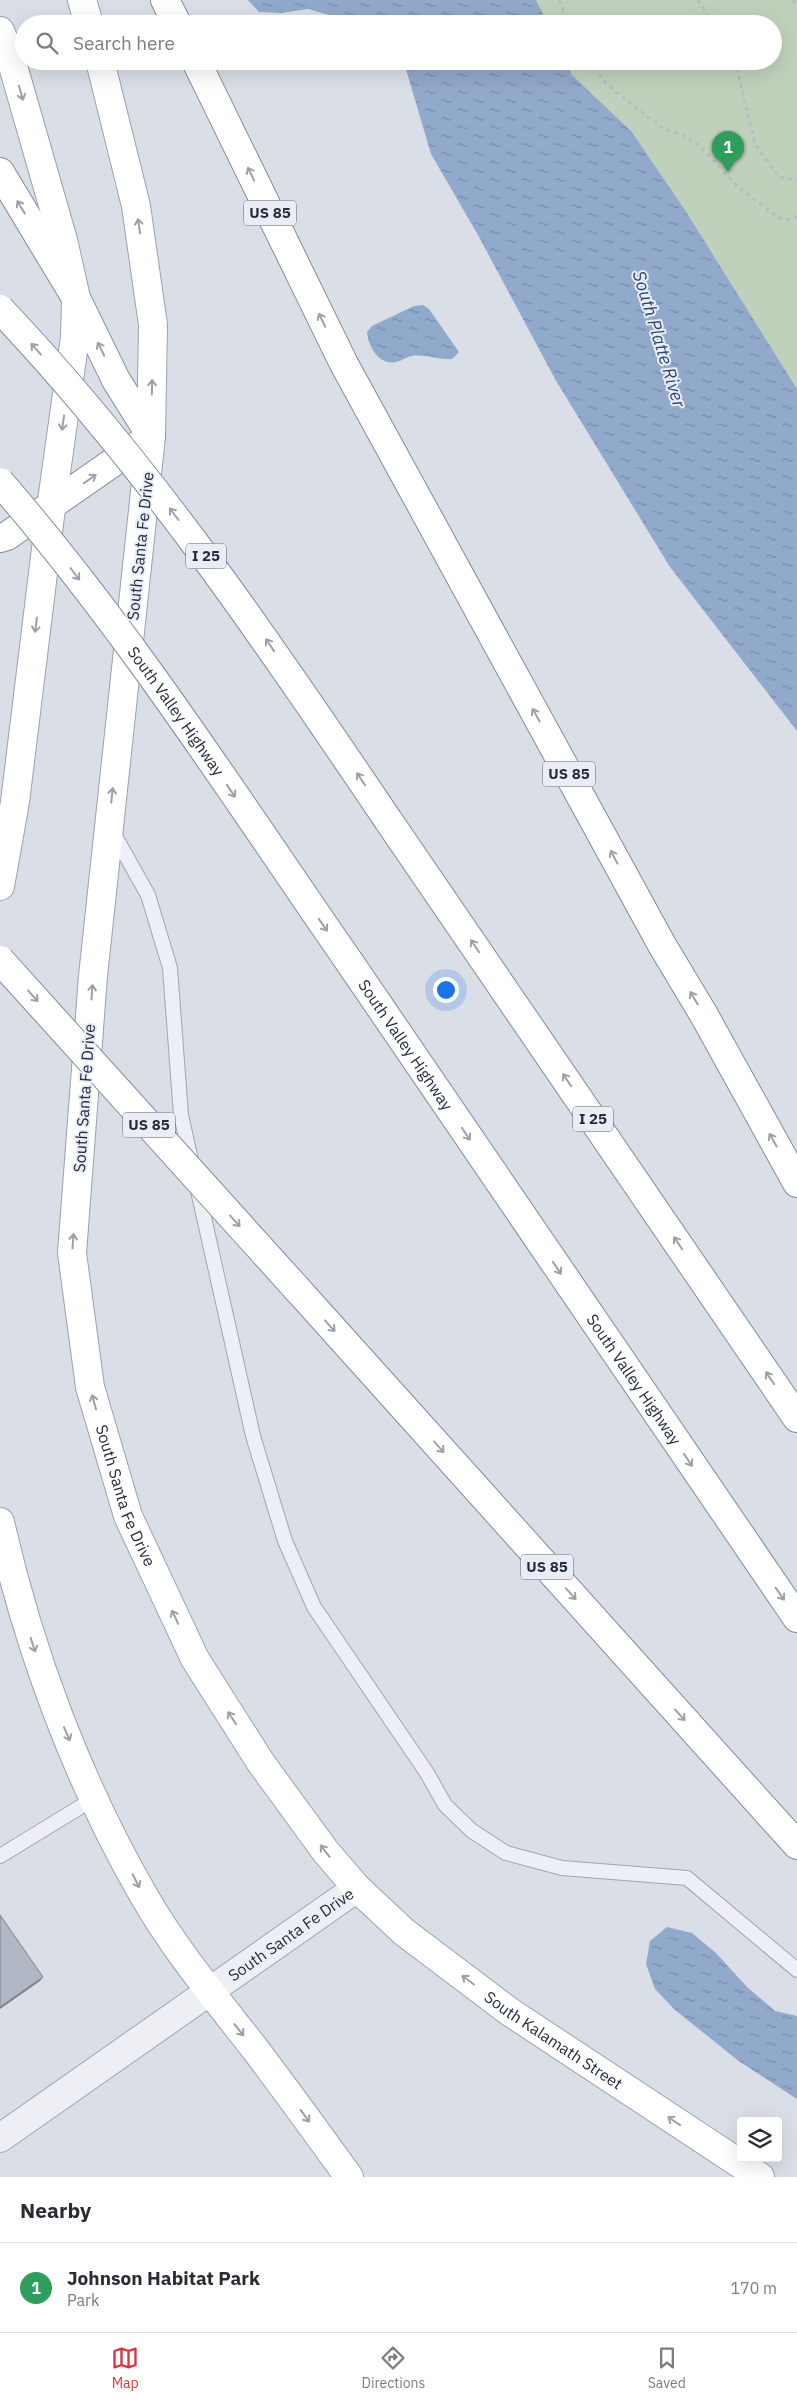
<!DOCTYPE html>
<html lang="en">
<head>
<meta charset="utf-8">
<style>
	:root { --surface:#fff; --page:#f7f7f7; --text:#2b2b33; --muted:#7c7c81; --line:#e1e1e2; --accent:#d9323d }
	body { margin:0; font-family:"IBM Plex Sans",sans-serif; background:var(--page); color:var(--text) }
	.controls { position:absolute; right:15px; bottom:15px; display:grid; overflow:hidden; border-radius:5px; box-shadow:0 5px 20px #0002 }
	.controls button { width:45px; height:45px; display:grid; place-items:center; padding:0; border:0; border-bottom:1px solid var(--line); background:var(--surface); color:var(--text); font:25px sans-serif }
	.you { position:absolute; left:445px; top:989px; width:18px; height:18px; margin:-12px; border:4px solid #fff; border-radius:50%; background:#1a73e8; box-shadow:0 0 0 8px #1a73e833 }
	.badge { display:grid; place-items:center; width:32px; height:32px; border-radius:50%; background:var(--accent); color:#fff; font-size:16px; font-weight:700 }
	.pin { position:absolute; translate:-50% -41px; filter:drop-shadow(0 1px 2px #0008) }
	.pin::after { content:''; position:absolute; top:26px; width:18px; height:15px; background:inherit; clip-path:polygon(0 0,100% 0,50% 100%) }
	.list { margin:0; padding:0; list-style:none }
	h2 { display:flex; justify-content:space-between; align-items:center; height:65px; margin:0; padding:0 20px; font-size:21px }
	h2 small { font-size:16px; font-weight:400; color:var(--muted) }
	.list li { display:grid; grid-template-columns:32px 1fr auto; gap:15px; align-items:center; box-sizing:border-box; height:90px; padding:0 20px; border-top:1px solid var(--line) }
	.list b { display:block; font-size:19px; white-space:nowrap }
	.list p { margin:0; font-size:16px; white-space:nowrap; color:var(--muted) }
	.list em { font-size:16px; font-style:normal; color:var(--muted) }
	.icon { flex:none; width:28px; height:28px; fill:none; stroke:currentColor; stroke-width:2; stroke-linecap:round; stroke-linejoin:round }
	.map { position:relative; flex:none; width:797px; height:2177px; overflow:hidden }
	.search { position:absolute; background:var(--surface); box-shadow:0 5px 20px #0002; left:15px; right:15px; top:15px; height:55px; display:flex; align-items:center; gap:12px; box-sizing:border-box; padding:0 18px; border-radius:28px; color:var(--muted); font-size:19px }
	.sheet { height:155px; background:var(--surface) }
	nav { display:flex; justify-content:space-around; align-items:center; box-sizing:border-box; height:70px; border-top:1px solid var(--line); background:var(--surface); font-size:14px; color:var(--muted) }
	nav a { display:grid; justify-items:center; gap:2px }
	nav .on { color:var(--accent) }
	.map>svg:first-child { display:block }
	.green { fill:#bfd1bb }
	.water { fill:url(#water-ripples) }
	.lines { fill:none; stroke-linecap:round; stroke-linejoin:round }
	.service-casing { stroke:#a0a5b1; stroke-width:16 }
	.tertiary-casing { stroke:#a0a5b1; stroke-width:30 }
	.primary-casing { stroke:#99a1b3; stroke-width:30 }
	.motorway-casing { stroke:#818a9e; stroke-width:30 }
	.path { stroke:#b9bcc5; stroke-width:3; stroke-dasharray:4 4; stroke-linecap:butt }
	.service { stroke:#edeff5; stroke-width:14 }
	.tertiary { stroke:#edeff5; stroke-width:28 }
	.primary { stroke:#fff; stroke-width:28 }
	.motorway { stroke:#fff; stroke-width:28 }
	.motorway-bridge-casing { stroke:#818a9e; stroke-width:30; stroke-linecap:butt }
	.motorway-bridge { stroke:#fff; stroke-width:28 }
	.shaded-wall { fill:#7c8089 }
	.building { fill:#b1b7c4; stroke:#7c8089 }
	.oneway { stroke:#9ca0a8 }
	.labels { text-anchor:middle; stroke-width:4; stroke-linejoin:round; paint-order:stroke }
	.shield { fill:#eaedf5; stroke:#5f6575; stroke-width:1 }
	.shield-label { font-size:15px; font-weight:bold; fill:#242b3e }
	.street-label { font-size:16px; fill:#242b3e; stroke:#eaedf5 }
	.water-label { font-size:18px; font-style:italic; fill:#2b4675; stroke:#eaedf5 }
</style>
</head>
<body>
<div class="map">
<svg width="797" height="2177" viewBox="0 0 797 2177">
	<defs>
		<pattern id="water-ripples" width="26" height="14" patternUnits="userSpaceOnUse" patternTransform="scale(1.25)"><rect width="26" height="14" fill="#91a9cb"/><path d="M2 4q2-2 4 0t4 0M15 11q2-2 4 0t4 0" fill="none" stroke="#768aa6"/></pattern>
	</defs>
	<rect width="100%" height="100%" fill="#dadee7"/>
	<path class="green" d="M536 0H797V389L687 213 632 132 572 75 566 61H773V24H548Z"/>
	<path class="water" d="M248 0H536L548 24H349L346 20 308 9 281 13 259 12Z
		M398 61H566L572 75 632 132 687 213 797 389V731L670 567 555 379 478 235 431 154 405 66Z
		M423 305 429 309 459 352 452 359C439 360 424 354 412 356 406 357 402 361 396 362 379 366 368 346 367 332L372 326 414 306Z
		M667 1927 692 1933 716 1953 747 1987 775 2011 797 2016V2099L740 2062 675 2010 655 1989 646 1964 650 1941Z"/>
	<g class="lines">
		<defs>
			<path id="service" d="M111 829 148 895 170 968 181 1115 253 1436 285 1541 314 1607 427 1773 445 1805 472 1831 506 1853 562 1868 687 1878 797 1970
				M0 1856 95 1798"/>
			<g id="tertiary">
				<path id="s1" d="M0 2138 357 1888"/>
			</g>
			<g id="primary">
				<path d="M82 0 89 24"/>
				<path d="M0 31 9 52 63 240 76 298 75 337 51 508 15 802 0 886"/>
				<path id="s2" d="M100 61 136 206 153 325 151 436 93 976 72 1253 90 1387 128 1516 195 1659 261 1763 326 1852 357 1888 404 1932 510 2012 760 2177"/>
				<path d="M0 1522C29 1651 78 1782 144 1896 175 1950 216 1999 255 2049 287 2091 318 2134 349 2177"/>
			</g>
			<g id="motorway">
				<path d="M165 0 177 24"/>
				<path d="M196 61 344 364 662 945 704 1015 797 1183"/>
				<path d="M0 172 76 298 116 380 151 436 7 536 0 538"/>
				<path d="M388 820 797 1418"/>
				<path id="s3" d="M350 963 797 1618"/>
				<path d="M298 1290 797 1845"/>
			</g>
		</defs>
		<use href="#service" class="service-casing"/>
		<use href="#tertiary" class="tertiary-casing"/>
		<use href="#primary" class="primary-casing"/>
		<use href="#motorway" class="motorway-casing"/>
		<path class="path" d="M559 0 569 24
			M698 0 714 24
			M793 0 797 6
			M590 61 603 80 618 94 664 129 683 135 700 146 736 185 776 216 786 220 797 217
			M733 61 738 73 755 144 779 177 797 180"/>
		<use href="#service" class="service"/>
		<use href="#tertiary" class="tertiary"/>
		<use href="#primary" class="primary"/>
		<use href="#motorway" class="motorway"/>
		<defs>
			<g id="motorway-bridge">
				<path d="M0 309C148 465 268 642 388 820"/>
				<path id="s4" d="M0 482C130 632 237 800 350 963"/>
				<path d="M0 960 298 1290"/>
			</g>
		</defs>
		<use href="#motorway-bridge" class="motorway-bridge-casing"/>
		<use href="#motorway-bridge" class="motorway-bridge"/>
	</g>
	<path class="shaded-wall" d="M43 1977 40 1981 0 2009V2007Z"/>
	<path class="building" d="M0 1915 43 1977 0 2007Z"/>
	<defs><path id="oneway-shaft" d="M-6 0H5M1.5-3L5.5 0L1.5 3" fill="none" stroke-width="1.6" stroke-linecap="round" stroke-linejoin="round" transform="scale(1.25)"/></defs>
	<g class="oneway">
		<use href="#oneway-shaft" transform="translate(21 93) rotate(74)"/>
		<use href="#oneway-shaft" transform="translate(251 174) rotate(-116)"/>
		<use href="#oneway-shaft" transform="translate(21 207) rotate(-121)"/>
		<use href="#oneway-shaft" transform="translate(139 226) rotate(-98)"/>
		<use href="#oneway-shaft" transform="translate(322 320) rotate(-116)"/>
		<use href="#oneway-shaft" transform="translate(36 349) rotate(-132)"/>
		<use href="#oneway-shaft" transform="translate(101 349) rotate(-116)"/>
		<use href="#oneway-shaft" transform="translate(152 387) rotate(-89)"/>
		<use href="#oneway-shaft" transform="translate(63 423) rotate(98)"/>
		<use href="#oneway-shaft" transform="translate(90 479) rotate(-35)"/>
		<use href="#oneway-shaft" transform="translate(174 514) rotate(-127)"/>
		<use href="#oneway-shaft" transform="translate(75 574) rotate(53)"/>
		<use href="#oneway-shaft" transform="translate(36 625) rotate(97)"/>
		<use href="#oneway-shaft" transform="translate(270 645) rotate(-124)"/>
		<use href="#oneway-shaft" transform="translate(536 715) rotate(-119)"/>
		<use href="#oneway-shaft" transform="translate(361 779) rotate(-124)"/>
		<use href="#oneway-shaft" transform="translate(231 791) rotate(56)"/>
		<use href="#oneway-shaft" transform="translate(112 795) rotate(-84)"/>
		<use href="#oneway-shaft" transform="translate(614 857) rotate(-118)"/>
		<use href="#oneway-shaft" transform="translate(323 925) rotate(55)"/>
		<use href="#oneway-shaft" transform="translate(475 946) rotate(-124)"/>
		<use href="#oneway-shaft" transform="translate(92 992) rotate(-86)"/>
		<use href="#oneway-shaft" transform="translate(33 996) rotate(48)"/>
		<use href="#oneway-shaft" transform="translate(694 998) rotate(-121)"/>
		<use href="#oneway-shaft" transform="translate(567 1080) rotate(-124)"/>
		<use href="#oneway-shaft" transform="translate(466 1134) rotate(56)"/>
		<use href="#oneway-shaft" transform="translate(773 1140) rotate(-119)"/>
		<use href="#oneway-shaft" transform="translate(235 1221) rotate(48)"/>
		<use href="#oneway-shaft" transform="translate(73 1241) rotate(-86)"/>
		<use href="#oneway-shaft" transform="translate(678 1243) rotate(-124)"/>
		<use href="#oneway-shaft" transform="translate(557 1268) rotate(56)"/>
		<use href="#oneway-shaft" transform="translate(330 1326) rotate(48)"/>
		<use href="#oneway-shaft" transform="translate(770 1378) rotate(-124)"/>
		<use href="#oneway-shaft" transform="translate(94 1402) rotate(-106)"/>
		<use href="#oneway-shaft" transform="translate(439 1447) rotate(48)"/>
		<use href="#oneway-shaft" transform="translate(688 1460) rotate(56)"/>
		<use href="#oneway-shaft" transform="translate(571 1594) rotate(48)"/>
		<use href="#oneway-shaft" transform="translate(780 1594) rotate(55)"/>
		<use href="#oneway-shaft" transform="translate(175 1617) rotate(-115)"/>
		<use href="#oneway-shaft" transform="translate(33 1645) rotate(72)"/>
		<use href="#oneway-shaft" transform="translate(680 1715) rotate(48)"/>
		<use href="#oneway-shaft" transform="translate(232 1718) rotate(-123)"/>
		<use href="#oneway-shaft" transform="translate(67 1734) rotate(66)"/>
		<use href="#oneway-shaft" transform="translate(325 1851) rotate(-128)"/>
		<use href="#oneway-shaft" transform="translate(136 1881) rotate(63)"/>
		<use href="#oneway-shaft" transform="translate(468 1980) rotate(-143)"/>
		<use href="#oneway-shaft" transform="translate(239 2030) rotate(51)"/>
		<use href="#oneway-shaft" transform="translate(305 2116) rotate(54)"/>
		<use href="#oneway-shaft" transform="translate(674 2121) rotate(-146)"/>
	</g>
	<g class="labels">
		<g class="shield">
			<rect x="244" y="200.5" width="52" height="25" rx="4"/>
			<rect x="186" y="543.5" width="40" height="25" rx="4"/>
			<rect x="543" y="761.5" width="52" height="25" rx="4"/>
			<rect x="573" y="1106.5" width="40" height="25" rx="4"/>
			<rect x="123" y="1112.5" width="52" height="25" rx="4"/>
			<rect x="521" y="1554.5" width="52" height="25" rx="4"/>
		</g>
		<g class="shield-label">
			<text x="270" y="218">US 85</text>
			<text x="206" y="561">I 25</text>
			<text x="569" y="779">US 85</text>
			<text x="593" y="1124">I 25</text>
			<text x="149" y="1130">US 85</text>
			<text x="547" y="1572">US 85</text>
		</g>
		<g class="street-label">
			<text transform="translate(140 546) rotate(-84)" y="6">South Santa Fe Drive</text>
			<text dy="6" stroke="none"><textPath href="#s4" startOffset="289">South Valley Highway</textPath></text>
			<text dy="6" stroke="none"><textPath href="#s3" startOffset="99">South Valley Highway</textPath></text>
			<text transform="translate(84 1098) rotate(-86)" y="6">South Santa Fe Drive</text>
			<text dy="6" stroke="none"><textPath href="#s3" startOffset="504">South Valley Highway</textPath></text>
			<text dy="6" stroke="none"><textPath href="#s2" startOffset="1451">South Santa Fe Drive</textPath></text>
			<text dy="6" stroke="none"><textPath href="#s1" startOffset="355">South Santa Fe Drive</textPath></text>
			<text dy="6" stroke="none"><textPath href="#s2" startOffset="2159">South Kalamath Street</textPath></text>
		</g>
		<g class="water-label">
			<text transform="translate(659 339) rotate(73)" y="6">South Platte River</text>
		</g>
	</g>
</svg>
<div class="controls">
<button><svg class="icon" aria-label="layers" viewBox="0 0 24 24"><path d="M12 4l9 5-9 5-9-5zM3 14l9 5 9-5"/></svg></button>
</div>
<div class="you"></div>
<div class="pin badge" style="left:728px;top:172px;background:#2e9e5b">1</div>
<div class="search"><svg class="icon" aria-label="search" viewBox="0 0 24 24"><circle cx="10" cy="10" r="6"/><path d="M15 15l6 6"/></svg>Search here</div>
</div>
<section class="sheet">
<h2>Nearby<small></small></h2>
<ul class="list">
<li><span class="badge" style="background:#2e9e5b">1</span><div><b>Johnson Habitat Park</b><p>Park</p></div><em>170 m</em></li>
</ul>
</section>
<nav>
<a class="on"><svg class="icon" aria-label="map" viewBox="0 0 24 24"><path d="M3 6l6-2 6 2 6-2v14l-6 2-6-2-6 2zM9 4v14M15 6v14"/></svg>Map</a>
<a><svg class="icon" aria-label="directions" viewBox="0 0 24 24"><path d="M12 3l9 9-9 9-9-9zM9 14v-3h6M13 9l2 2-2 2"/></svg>Directions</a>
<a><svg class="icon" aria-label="saved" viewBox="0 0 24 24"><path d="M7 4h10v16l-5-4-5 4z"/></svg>Saved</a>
</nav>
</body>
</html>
